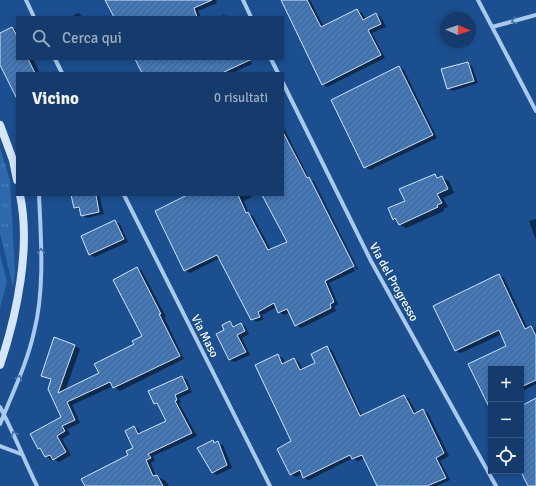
<!DOCTYPE html>
<html lang="it">
<head>
<meta charset="utf-8">
<style>
	:root { --surface:#143b6b; --page:#1d4271; --text:#f1f3f6; --muted:#9dadc1; --line:#33557e }
	body { margin:0; font-family:Signika,sans-serif; background:var(--page); color:var(--text) }
	.controls { position:absolute; right:12px; bottom:12px; display:grid; overflow:hidden; border-radius:0px; box-shadow:0 2px 6px #0003 }
	.controls button { width:36px; height:36px; display:grid; place-items:center; padding:0; border:0; border-bottom:1px solid var(--line); background:var(--surface); color:var(--text); font:20px sans-serif }
	.compass { position:absolute; left:440px; top:12px; width:36px; height:36px; border-radius:50%; background:var(--surface); box-shadow:0 2px 6px #0003; rotate:92deg }
	.list { margin:0; padding:0; list-style:none }
	h2 { display:flex; justify-content:space-between; align-items:center; height:52px; margin:0; padding:0 16px; font-size:17px }
	h2 small { font-size:13px; font-weight:400; color:var(--muted) }
	.icon { flex:none; width:22px; height:22px; fill:none; stroke:currentColor; stroke-width:2; stroke-linecap:round; stroke-linejoin:round }
	.map { position:relative; flex:none; width:536px; height:486px; overflow:hidden }
	.search { position:absolute; background:var(--surface); box-shadow:0 2px 6px #0003; left:16px; top:16px; width:268px; height:44px; display:flex; align-items:center; gap:10px; box-sizing:border-box; padding:0 14px; border-radius:0px; color:var(--muted); font-size:15px }
	.panel { position:absolute; background:var(--surface); box-shadow:0 2px 6px #0003; left:16px; top:72px; width:268px; height:124px; border-radius:0px }
	.map>svg:first-child { display:block }
	.grass { fill:url(#grass-tufts) }
	.pitch { fill:#2e69ad }
	.shadow { fill:#0007 }
	.building { fill:url(#building-hatch); stroke:#cfe3fa }
	.lines { fill:none; stroke-linecap:round; stroke-linejoin:round }
	.street { stroke:#a9c9ee; stroke-width:4 }
	.secondary { stroke:#d6e6fa; stroke-width:8 }
	.oneway { stroke:#4674ac }
	.labels { text-anchor:middle; stroke-width:3; stroke-linejoin:round; paint-order:stroke }
	.street-label { font-size:12px; fill:#fff; stroke:#1b4f8f }
</style>
</head>
<body>
<div class="map">
<svg width="536" height="486" viewBox="0 0 536 486">
	<defs>
		<pattern id="grass-tufts" width="24" height="20" patternUnits="userSpaceOnUse"><rect width="24" height="20" fill="#2e69ad"/><path d="M3 7l-1-3M5 7V3M7 7l1-3M15 17l-1-3M17 17v-4M19 17l1-3" fill="none" stroke="#4d80b9"/></pattern>
		<pattern id="building-hatch" width="6" height="6" patternUnits="userSpaceOnUse"><rect width="6" height="6" fill="#4478b7"/><path d="M-1 1l2-2M0 6l6-6M5 7l2-2" fill="none" stroke="#486282"/></pattern>
	</defs>
	<rect width="100%" height="100%" fill="#1b4f8f"/>
	<path class="grass" d="M0 148 10 181 15 271 13 287 0 233Z"/>
	<path class="pitch" d="M0 254 7 282 0 308Z"/>
	<path class="shadow" d="M112 0H216L217 3 198 11 201 17H115Z
		M282 0H310L324 27 357 10 362 13 366 19 376 14 381 17 386 27 372 33 385 58 327 87 323 84Z
		M78 13 83 17H71Z
		M224 15 228 17H219Z
		M12 28 17 30V59H33L40 73H17V97L0 63V34Z
		M136 59H249L252 64 232 73H143Z
		M468 63 472 66 478 83 453 91 448 88Z
		M399 67 404 70 437 138 370 170 365 167Z
		M283 126 355 271 329 283 338 304 334 307 336 311 301 328 296 325 290 312 284 315 279 312 277 307 262 315 264 319 257 322 252 319 220 258 190 273 185 270 189 195H255L244 201 249 214 253 216 271 250 288 243 263 195H283Z
		M435 175 449 181 454 193 443 198 448 207 443 209 444 211 406 228 399 224 393 219 406 201Z
		M312 180 314 181 358 269 357 270Z
		M72 195H99L104 214 87 218 82 215 81 210 75 208Z
		M536 219V240L529 221Z
		M115 222 120 224 128 242 95 257 90 255 82 237Z
		M137 268 142 271 166 317H164L184 359 120 391 113 386 72 405 80 423 67 429 70 434 62 439 71 455 59 462 53 459 51 460 39 449 63 418 51 380 42 375 75 346 80 349 65 391 100 374 136 345 143 336Z
		M499 275 504 278 528 329 531 327 536 330V384L521 392V369H491V404L470 364 508 346 502 334 461 353 456 351Z
		M230 322 236 327 241 324 246 327 249 334 242 338 250 355 234 362 230 360 225 330Z
		M327 348 332 350 362 416 404 396 409 399 417 414 423 410 428 413 449 456 440 461 450 480 437 486H378L365 458 358 461 353 458 309 480 304 478 303 474 296 477 291 474 293 442 278 356 283 358 285 363 294 359 299 362 303 370 316 363Z
		M182 377 187 380 192 392 179 398 181 402 179 403 197 436 153 456 155 461 151 463 156 476 166 481 169 486H86L130 455 134 448V427L139 430 141 434 167 422 159 406 154 403Z
		M213 441 223 445 232 468 217 475 212 472Z"/>
	<path class="building" d="M105 0H212L194 8 197 17H114Z
		M281 0H307L321 27 357 9 363 20 376 13 381 24 368 30 381 55 322 85Z
		M12 27 17 36V59H28L35 73H17V99L0 65V33Z
		M135 59H252L222 73H142Z
		M468 62 474 81 447 89 441 69Z
		M399 66 433 135 364 168 331 100Z
		M283 132 307 178 309 177 354 266 325 281 334 302 330 304 331 308 295 326 287 309 278 313 274 303 258 312 260 317 251 320 217 255 184 271 155 211 187 195H238L246 213 248 212 268 250 287 242 262 195H283Z
		M435 174 437 178 442 176 448 189 437 194 442 203 437 205 438 207 399 225 395 218 393 220 388 208 405 201 399 189Z
		M71 195H96L99 212 81 216 79 207 74 208Z
		M115 220 124 239 89 255 81 236Z
		M137 267 161 314H159L180 356 113 388 110 382 67 402 75 420 62 426 65 431 57 436 66 452 53 460 50 455 45 457 40 448 38 449 30 434 61 417 48 389 51 379 41 376 54 337 75 345 58 393 99 373 94 364 134 344 132 341 142 336 113 280Z
		M499 274 525 329 531 326 536 336V380L521 387V369H491V411L468 364 506 346 499 330 455 351 433 306Z
		M230 321 233 327 241 323 245 331 237 335 246 352 229 360 216 334 224 330 222 325Z
		M327 346 360 416 404 395 414 414 423 409 444 453 436 458 446 478 427 486H377L362 455 352 459 350 455 303 478 300 470 290 475 277 449 291 441 255 365 278 354 282 364 294 358 300 370 315 363 311 354Z
		M182 376 188 389 175 395 177 400 175 401 192 433 148 454 151 458 146 460 153 476 157 475 163 486H85L81 479 128 455 126 451 133 448 125 431 134 426 138 434 166 421 157 403 154 404 148 391Z
		M536 398V486H528L521 472V406Z
		M213 440 214 443 218 441 227 465 212 473 197 448Z"/>
	<g class="lines">
		<path class="street" d="M26 0 34 17
			M243 0 251 17
			M478 0 536 111
			M492 27 536 15
			M55 59 62 73
			M271 59 278 73
			M283 83 371 261 496 486
			M124 195 270 486
			M0 407C14 433 24 460 37 486
			M0 424C12 394 27 364 34 332 45 289 41 239 39 195
			M0 446 21 454"/>
		<path class="secondary" d="M0 125 13 160 17 180
			M0 365C17 315 31 247 20 195"/>
	</g>
	<defs><path id="oneway-chevron" d="M-2-3.5L2.5 0L-2 3.5" fill="none" stroke-width="1.6" stroke-linecap="round" stroke-linejoin="round"/></defs>
	<g class="oneway">
		<use href="#oneway-chevron" transform="translate(514 21) rotate(164)"/>
		<use href="#oneway-chevron" transform="translate(41 251) rotate(-91)"/>
		<use href="#oneway-chevron" transform="translate(19 378) rotate(-70)"/>
		<use href="#oneway-chevron" transform="translate(14 434) rotate(-115)"/>
	</g>
	<g class="labels">
		<g class="street-label">
			<text transform="translate(394 282) rotate(61)" y="4">Via del Progresso</text>
			<text transform="translate(205 336) rotate(63)" y="4">Via Maso</text>
		</g>
	</g>
</svg>
<div class="controls">
<button>+</button>
<button>−</button>
<button><svg class="icon" aria-label="locate" viewBox="0 0 24 24"><circle cx="12" cy="12" r="6"/><path d="M12 2v4M12 18v4M2 12h4M18 12h4"/></svg></button>
</div>
<svg class="compass" viewBox="-18 -18 36 36"><path d="M0-13l5 13h-10z" fill="#e53935"/><path d="M0 13l5-13h-10z" fill="#9dadc1"/></svg>
<div class="search"><svg class="icon" aria-label="search" viewBox="0 0 24 24"><circle cx="10" cy="10" r="6"/><path d="M15 15l6 6"/></svg>Cerca qui</div>
<section class="panel">
<h2>Vicino<small>0 risultati</small></h2>
<ul class="list">
</ul>
</section>
</div>
</body>
</html>
